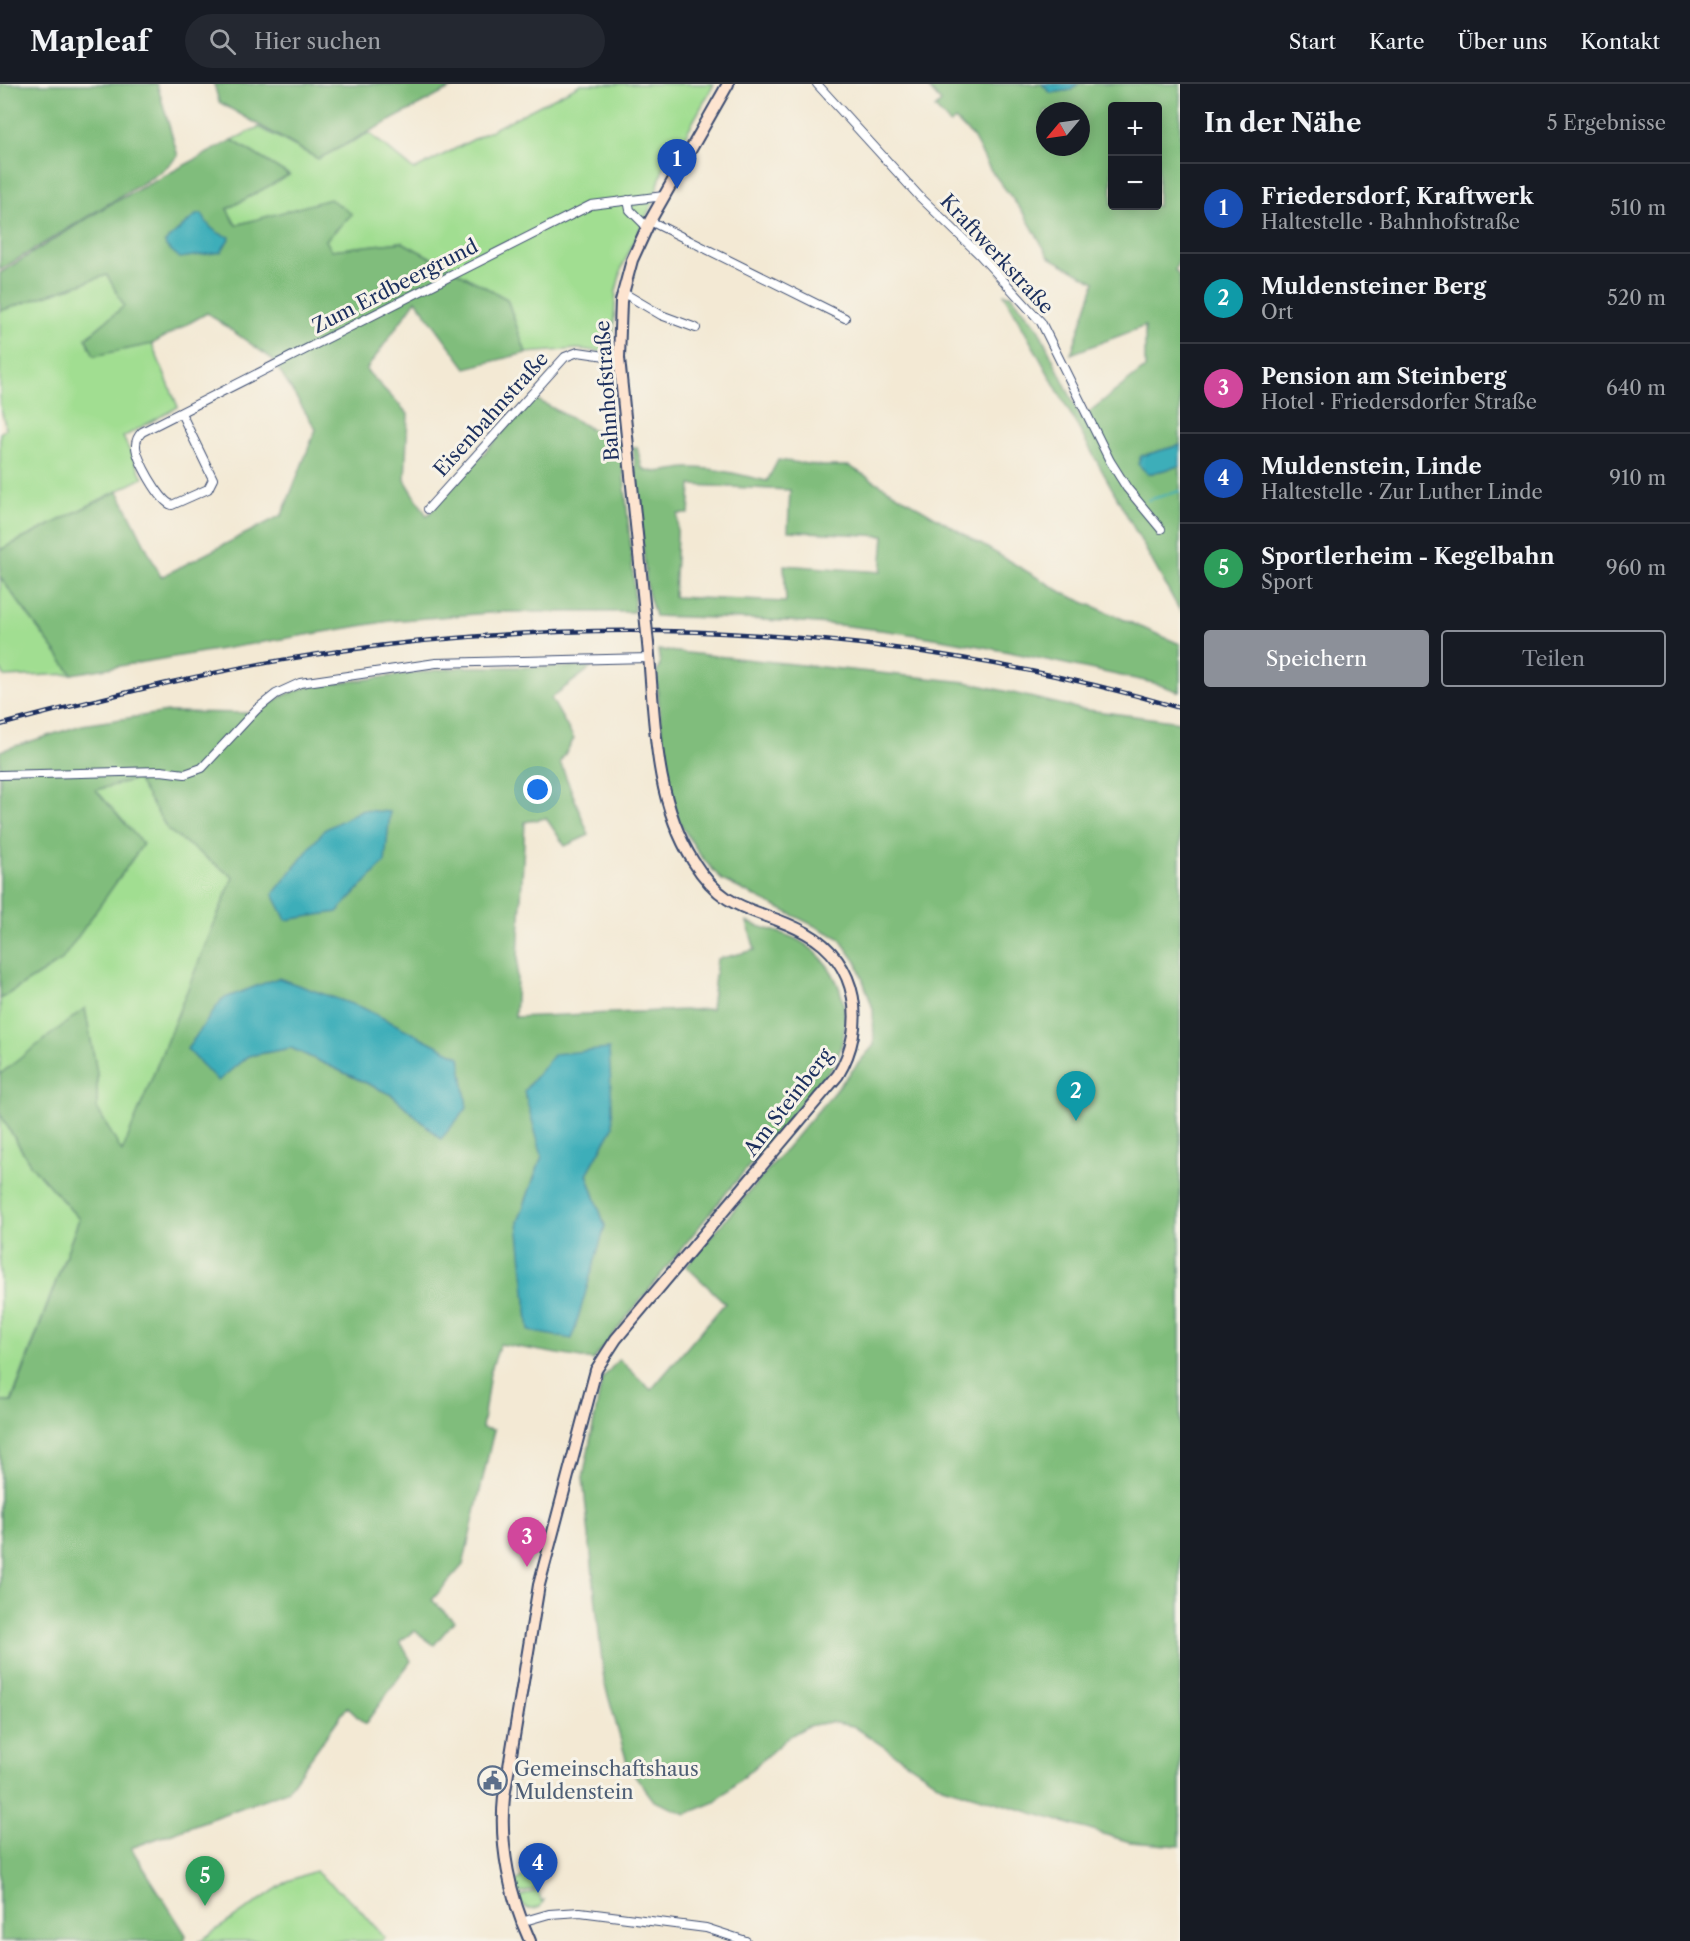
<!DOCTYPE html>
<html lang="de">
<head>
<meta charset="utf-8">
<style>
	:root { --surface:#171b24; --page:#242831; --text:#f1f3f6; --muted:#9ea1a6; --line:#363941; --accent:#8c9099 }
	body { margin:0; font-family:"Libre Caslon Text",serif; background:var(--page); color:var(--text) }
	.controls { position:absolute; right:18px; top:18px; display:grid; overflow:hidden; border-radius:6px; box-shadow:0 3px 15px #0003 }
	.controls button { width:54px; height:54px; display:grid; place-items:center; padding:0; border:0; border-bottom:2px solid var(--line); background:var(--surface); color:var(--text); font:30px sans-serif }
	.compass { position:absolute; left:1036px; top:18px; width:54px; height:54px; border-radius:50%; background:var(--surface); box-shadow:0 3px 15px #0003; rotate:241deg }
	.you { position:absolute; left:538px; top:706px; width:21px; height:21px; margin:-15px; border:4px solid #fff; border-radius:50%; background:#1a73e8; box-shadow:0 0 0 9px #1a73e833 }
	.badge { display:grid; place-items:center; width:39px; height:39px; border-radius:50%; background:var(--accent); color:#fff; font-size:20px; font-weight:700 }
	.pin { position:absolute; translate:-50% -50px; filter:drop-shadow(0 2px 3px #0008) }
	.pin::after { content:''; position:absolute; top:32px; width:21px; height:18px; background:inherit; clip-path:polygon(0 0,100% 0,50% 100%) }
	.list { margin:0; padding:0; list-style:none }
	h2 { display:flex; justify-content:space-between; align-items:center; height:78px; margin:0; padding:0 24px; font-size:26px }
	h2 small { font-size:20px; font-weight:400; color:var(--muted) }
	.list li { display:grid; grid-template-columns:39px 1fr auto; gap:18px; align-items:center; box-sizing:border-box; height:90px; padding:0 24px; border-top:2px solid var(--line) }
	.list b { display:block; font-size:22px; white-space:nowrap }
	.list p { margin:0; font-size:20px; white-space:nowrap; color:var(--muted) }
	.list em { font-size:20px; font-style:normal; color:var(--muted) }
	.actions { display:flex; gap:12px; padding:18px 24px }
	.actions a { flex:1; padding:14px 0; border:2px solid var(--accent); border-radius:6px; text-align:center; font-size:21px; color:var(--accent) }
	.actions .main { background:var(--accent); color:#fff }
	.icon { flex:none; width:33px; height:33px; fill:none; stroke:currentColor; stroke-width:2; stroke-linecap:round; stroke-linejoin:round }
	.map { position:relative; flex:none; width:1180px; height:1857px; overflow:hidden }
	header { display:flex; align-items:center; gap:36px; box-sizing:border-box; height:84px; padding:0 30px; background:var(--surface); border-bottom:2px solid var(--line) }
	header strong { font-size:28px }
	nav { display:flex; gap:33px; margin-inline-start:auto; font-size:21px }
	.search { width:420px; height:54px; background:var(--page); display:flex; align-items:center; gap:15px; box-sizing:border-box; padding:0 21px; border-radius:33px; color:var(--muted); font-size:22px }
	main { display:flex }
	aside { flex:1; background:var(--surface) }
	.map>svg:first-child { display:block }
	.green { fill:#a1de91; stroke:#5e8678; stroke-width:1.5 }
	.forest { fill:#80bd7b; stroke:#4e766c; stroke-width:1.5; fill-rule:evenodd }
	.water { fill:#3eaeb9; stroke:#2c6e8c; stroke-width:1.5 }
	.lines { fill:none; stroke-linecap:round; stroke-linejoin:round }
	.stream { stroke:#3eaeb9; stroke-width:2 }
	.minor-casing { stroke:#3b4b70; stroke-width:10 }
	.secondary-casing { stroke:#3b4b70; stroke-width:14 }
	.minor { stroke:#fff; stroke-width:8 }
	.secondary { stroke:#fde4d0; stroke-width:10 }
	.rail-casing { stroke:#1b2f5e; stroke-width:4.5 }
	.rail { stroke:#f7f3e8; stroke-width:2; stroke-dasharray:7; stroke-linecap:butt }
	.secondary-bridge-casing { stroke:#3b4b70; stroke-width:14; stroke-linecap:butt }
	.secondary-bridge { stroke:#fde4d0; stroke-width:10 }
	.labels { text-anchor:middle; stroke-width:6; stroke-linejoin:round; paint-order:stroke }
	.street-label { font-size:20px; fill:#1b2f5e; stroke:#f7f3e8 }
	.service-label { font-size:20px; fill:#4e5e75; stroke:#f7f3e8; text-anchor:start }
</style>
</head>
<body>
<header>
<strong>Mapleaf</strong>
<div class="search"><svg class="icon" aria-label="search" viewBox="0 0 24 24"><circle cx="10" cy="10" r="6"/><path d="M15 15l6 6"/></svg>Hier suchen</div>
<nav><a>Start</a><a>Karte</a><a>Über uns</a><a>Kontakt</a></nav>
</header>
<main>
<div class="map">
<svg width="1180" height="1857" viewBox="0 0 1180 1857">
	<rect width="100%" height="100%" fill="#f7f3e8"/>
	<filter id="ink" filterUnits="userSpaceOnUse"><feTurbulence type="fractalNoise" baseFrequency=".0167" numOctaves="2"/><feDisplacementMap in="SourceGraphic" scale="12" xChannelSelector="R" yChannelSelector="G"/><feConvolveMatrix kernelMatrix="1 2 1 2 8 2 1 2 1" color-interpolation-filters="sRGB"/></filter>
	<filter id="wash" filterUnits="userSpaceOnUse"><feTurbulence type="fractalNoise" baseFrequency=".008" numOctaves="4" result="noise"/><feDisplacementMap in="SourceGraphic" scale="24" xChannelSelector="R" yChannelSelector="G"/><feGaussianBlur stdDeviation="1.35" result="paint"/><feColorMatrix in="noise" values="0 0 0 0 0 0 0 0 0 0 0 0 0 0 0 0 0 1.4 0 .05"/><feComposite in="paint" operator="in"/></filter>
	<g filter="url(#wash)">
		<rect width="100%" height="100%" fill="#f3e9d4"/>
		<path class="green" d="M581 0H714L684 54 671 60 652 120 622 183 616 207 612 269 578 265 526 269 507 215 402 158 331 166 326 157 330 116 236 141 227 125 289 91 232 56 259 43 318 75 369 49 414 86Z
			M107 191 124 222 86 254 94 271 152 260 178 323 123 353 143 394 0 466V349L6 345 0 321V227Z
			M0 493 72 590 5 593 0 584Z
			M137 694 168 746 233 793 122 1069 97 1024V989L85 925 0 990V915L61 877 95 706Z
			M0 1030 30 1080 79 1135 11 1318H0Z
			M315 1787 356 1821 385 1854 382 1857H200L288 1797Z
			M532 1791 537 1794 534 1798 536 1805 517 1810 516 1797 523 1792Z
			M538 1807 541 1817 544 1816 540 1823C528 1828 523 1824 518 1813Z"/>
		<path class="forest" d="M0 0H157L178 72 161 88 0 186Z
			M214 0H459L318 75 219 18Z
			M925 0H1042L1051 9 1071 6 1078 0H1180V173L1175 186 1180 193V361L1141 372 1148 390 1180 382V527L1004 210 1011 211 1038 244 1081 334 1145 284V242L1071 270 1095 198 1049 173 1025 131 990 85 973 53 955 36 950 40 935 24 941 18ZM1112 22H1158V122H1112ZM1045 27H1081V63H1045Z
			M232 56 289 91 227 125 236 141 330 115 352 130 326 156 331 166 402 158 507 215 526 269 466 284 416 216 366 286 408 330 405 396 427 432 534 314 621 361 634 499V528H501L390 537 72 590 0 493V466L118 407 161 493 282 431 316 345 272 275 207 229 152 260 94 272 86 254 124 222 107 191 0 227V189L107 122ZM202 130 206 141 220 151 165 158Z
			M633 363H637L642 384C655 392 672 385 687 384 714 383 741 391 767 397L778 376 823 382H849L1065 510 1180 560V608L1154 599C1058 579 962 555 864 544 795 535 725 535 655 532L647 505ZM691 401 790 406 788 447 884 452 881 488 784 481 786 518 674 513 678 430H689Z
			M658 566 966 598 1080 625 1180 638V1762L1130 1758 942 1702 853 1642 830 1638 808 1642 788 1653 715 1718 686 1730 654 1717 628 1682 604 1597 583 1394 602 1295 619 1275 651 1306 725 1219 686 1182 874 961 873 925 857 879 839 854 722 796 700 771 679 738 666 694 656 590 660 581Z
			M462 583H592L551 614 574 655 560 678 589 751 565 762 546 734 525 738 515 933 711 925 717 875 755 866 747 838C764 845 784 848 800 857 845 883 857 941 832 984L722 1114 593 1276 500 1260 490 1289 482 1344 494 1346 463 1481 432 1516 454 1537 434 1561 415 1547 400 1557 411 1577 365 1640 347 1623 287 1707 131 1764 186 1851 184 1857H0V1318H12L79 1135 30 1080 0 1030V990L85 924 97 989V1024L122 1068 233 793 168 746 137 695 96 706 143 760 61 877 0 915V667L82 641 168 628 257 629 282 612 307 603ZM363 924 441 1055 392 1011 291 964 248 972ZM613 1043 587 1090 605 1142 596 1170 518 1138 542 1072Z"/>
		<path class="water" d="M1042 0H1078L1071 6 1051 9Z
			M202 130C208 143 216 150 230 153L221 168 180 174 166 162 165 158 196 131Z
			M1180 361V382L1148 390 1138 380 1141 372Z
			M361 726 390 728 385 778 337 828 286 836 273 810 324 746Z
			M278 894 363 924 460 973 467 1024 441 1055 392 1011 291 964 248 972 218 997 187 965 222 915Z
			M609 965 613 1043 587 1090 605 1142 572 1255 529 1247 518 1138 542 1072 524 1007 554 970Z"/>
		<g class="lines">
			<path class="stream" d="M1148 416 1180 407"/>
		</g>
	</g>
	<g filter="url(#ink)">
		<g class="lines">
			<defs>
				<path id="minor" d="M817 0 919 112 979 170 1041 238 1110 377 1127 404 1161 445
					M628 116 630 126 647 143
					M650 137 845 234
					M622 208 661 231 696 244
					M181 329 213 395 208 405 172 421C160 418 135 373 136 361 136 356 138 352 142 348L591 121 664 112
					M428 425 565 273 578 268 619 274
					M0 691 161 687 185 690 202 684 257 625 276 610 300 599 436 579 649 574
					M521 1838 549 1830 580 1828 706 1844 746 1857"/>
				<path id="secondary" d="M645 529 619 274 621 217 632 176 650 137 728 0
					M530 1857C510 1813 499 1761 504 1713L539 1501 596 1286 616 1255 838 991C867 943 859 878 806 849 758 822 728 833 693 777 653 713 655 633 648 560"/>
			</defs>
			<use href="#minor" class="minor-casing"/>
			<use href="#secondary" class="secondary-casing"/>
			<use href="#minor" class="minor"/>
			<use href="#secondary" class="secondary"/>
			<defs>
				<path id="rail" d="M0 641C112 611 225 583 340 567 618 528 911 545 1180 624"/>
			</defs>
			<use href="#rail" class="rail-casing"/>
			<use href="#rail" class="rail"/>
			<defs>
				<path id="secondary-bridge" d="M645 529 648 560"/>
			</defs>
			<use href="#secondary-bridge" class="secondary-bridge-casing"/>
			<use href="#secondary-bridge" class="secondary-bridge"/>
		</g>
	</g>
	<defs>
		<symbol id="civic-ring" viewBox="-11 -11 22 22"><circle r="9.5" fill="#f7f3e8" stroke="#5c6f8a" stroke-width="1.5"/><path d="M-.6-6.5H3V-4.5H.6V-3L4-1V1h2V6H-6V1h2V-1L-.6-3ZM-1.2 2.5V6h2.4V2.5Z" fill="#5c6f8a"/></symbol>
	</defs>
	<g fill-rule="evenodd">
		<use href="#civic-ring" x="476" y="1680" width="33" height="33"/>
	</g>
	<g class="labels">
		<g class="street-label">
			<text transform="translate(997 170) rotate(47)" y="7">Kraftwerkstraße</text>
			<text transform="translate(395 202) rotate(-27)" y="7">Zum Erdbeergrund</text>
			<text transform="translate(607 307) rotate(-94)" y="7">Bahnhofstraße</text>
			<text transform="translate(491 330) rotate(-48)" y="7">Eisenbahnstraße</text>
			<text transform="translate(788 1018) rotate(-52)" y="7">Am Steinberg</text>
		</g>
		<g class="service-label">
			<text x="514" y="1692">Gemeinschaftshaus<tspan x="514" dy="23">Muldenstein</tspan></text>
		</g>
	</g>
</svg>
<div class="controls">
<button>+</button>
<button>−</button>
</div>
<svg class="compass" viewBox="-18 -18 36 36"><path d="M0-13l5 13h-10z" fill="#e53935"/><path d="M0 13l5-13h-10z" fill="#9ea1a6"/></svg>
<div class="you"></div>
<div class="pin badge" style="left:677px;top:105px;background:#1a4fb4">1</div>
<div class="pin badge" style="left:1076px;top:1037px;background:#0f9aa8">2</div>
<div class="pin badge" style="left:527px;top:1483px;background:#d1479c">3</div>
<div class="pin badge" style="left:538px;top:1809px;background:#1a4fb4">4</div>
<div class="pin badge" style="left:205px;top:1822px;background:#2e9e5b">5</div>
</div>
<aside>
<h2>In der Nähe<small>5 Ergebnisse</small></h2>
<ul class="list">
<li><span class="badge" style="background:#1a4fb4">1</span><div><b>Friedersdorf, Kraftwerk</b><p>Haltestelle · Bahnhofstraße</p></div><em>510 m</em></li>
<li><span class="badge" style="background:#0f9aa8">2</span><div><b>Muldensteiner Berg</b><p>Ort</p></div><em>520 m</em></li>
<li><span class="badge" style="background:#d1479c">3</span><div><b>Pension am Steinberg</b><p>Hotel · Friedersdorfer Straße</p></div><em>640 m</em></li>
<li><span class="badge" style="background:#1a4fb4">4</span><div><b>Muldenstein, Linde</b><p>Haltestelle · Zur Luther Linde</p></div><em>910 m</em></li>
<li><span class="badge" style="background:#2e9e5b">5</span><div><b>Sportlerheim - Kegelbahn</b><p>Sport</p></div><em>960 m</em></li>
</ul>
<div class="actions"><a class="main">Speichern</a><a>Teilen</a></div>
</aside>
</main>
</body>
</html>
